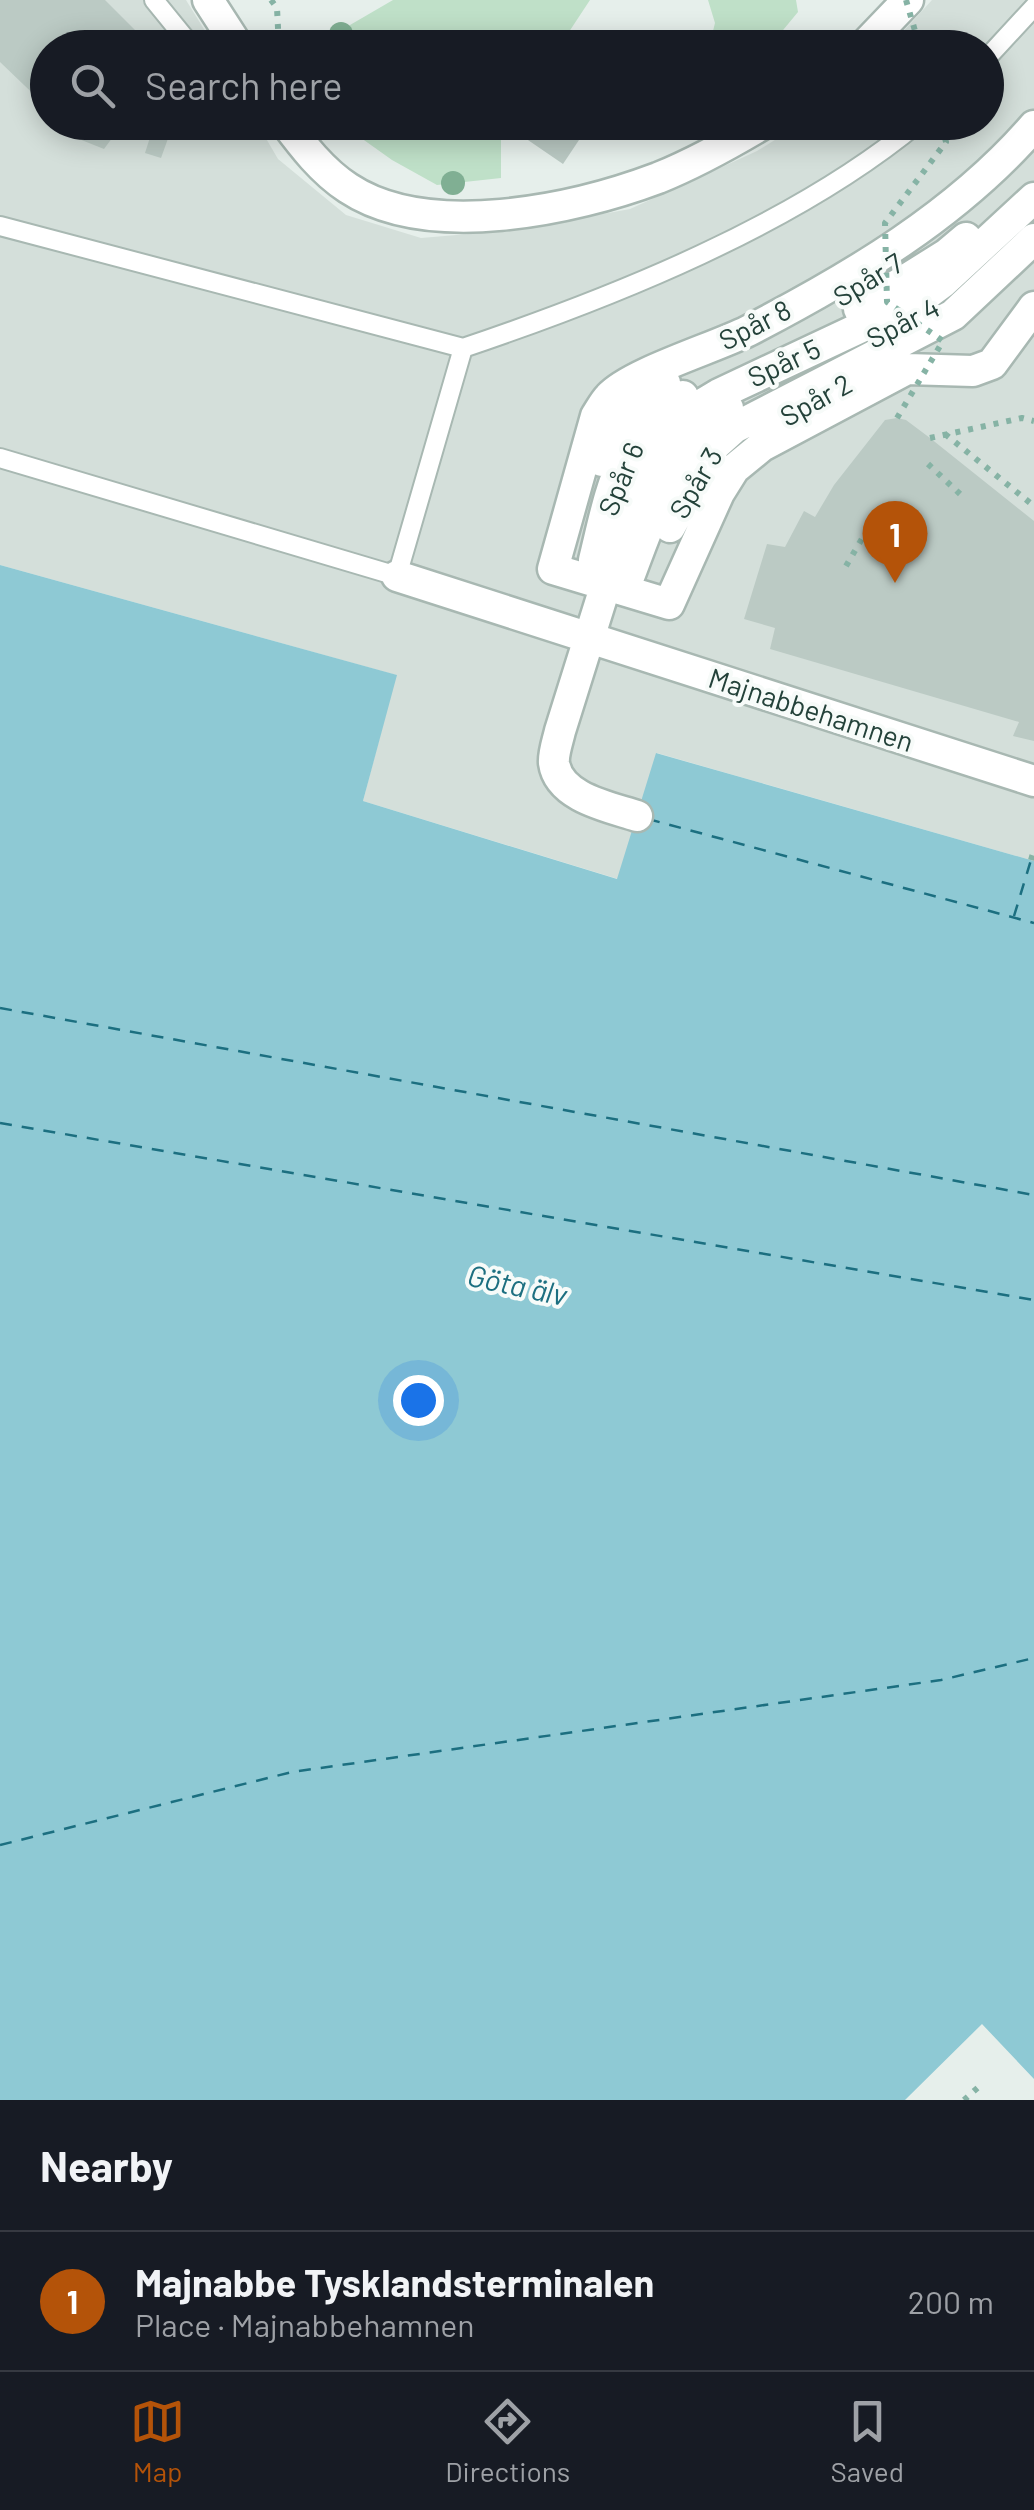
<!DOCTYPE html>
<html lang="en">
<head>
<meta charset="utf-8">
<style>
	:root { --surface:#171b24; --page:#242831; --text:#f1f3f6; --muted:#9ea1a6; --line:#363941; --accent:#b45309 }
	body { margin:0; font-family:Barlow,sans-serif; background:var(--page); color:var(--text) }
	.you { position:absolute; left:418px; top:1400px; width:35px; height:35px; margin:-25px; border:8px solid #fff; border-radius:50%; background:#1a73e8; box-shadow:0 0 0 15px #1a73e833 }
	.badge { display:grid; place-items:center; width:65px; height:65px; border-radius:50%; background:var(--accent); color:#fff; font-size:32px; font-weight:700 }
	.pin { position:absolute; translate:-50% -82px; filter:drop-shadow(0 2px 5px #0008) }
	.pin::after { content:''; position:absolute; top:52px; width:35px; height:30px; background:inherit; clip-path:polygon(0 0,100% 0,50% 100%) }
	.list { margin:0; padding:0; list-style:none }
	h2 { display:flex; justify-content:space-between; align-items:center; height:130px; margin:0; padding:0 40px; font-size:42px }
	h2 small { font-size:32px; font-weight:400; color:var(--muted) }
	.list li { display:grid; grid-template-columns:65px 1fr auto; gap:30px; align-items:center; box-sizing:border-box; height:140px; padding:0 40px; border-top:2px solid var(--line) }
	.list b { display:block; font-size:38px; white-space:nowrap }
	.list p { margin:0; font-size:32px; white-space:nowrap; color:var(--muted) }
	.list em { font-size:32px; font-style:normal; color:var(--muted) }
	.icon { flex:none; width:55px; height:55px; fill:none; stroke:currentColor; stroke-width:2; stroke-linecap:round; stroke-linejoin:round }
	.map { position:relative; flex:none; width:1034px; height:2100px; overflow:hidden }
	.search { position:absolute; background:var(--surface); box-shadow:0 5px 25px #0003; left:30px; right:30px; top:30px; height:110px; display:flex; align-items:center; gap:25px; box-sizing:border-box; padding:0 35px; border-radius:55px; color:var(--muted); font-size:38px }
	.sheet { height:270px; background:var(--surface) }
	nav { display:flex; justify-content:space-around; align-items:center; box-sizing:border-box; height:140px; border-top:2px solid var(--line); background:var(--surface); font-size:28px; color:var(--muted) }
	nav a { display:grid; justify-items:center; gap:5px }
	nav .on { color:var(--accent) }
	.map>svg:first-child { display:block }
	.built { fill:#d4dfda }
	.green { fill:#bfe0c8 }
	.water { fill:#8ec9d4 }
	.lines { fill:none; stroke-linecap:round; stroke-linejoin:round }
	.ferry { stroke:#1c6f80; stroke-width:2.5; stroke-dasharray:12 10; stroke-linecap:butt }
	.building { fill:#bbcac4 }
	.lane-casing { stroke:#a8b8b2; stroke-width:22 }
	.street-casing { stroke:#a8b8b2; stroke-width:35 }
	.path { stroke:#86b3a5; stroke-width:6; stroke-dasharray:5 8; stroke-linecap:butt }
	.lane { stroke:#fff; stroke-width:18 }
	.street { stroke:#fff; stroke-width:30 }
	.path-bridge { stroke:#86b3a5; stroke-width:6; stroke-dasharray:5 8; stroke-linecap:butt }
	.tree { fill:#80af93 }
	.labels { text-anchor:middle; stroke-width:8; stroke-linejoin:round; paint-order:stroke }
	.street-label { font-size:28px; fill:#24423a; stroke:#f7fbf9 }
	.water-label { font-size:30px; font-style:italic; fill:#1c6f80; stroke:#f7fbf9 }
</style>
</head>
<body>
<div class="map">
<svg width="1034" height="2100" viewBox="0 0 1034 2100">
	<rect width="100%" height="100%" fill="#e6efeb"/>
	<path class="built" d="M0 0H186L215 47 48 48V122L257 123 278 159 346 215 421 238 515 230 630 209 757 151 802 123 986 122V48L889 47 932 0H1034V861L657 753 618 879 363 801 396 675 0 565Z"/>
	<path class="green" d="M393 0H590L559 47H343L350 25Z
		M708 0H796L798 12 769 47H709L715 23Z
		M340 123H510L501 136V178L437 185 392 160Z"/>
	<path class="water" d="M0 565 397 675 363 801 617 879 656 753 1034 861V2079L982 2024 905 2100H0Z"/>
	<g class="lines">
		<path class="ferry" d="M648 819 1034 923
			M1014 916 1031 860
			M0 1008 1034 1195
			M0 1123 1034 1300
			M0 1845 292 1772 941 1680 1034 1658"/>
	</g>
	<path class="building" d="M0 0H105L153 48H48V108L0 62Z
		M62 122H124L104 149 79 139Z
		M536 122H591L563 164 525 138Z
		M153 128 170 133 161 158 145 153Z
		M897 418 906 420 930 438 1034 521V741L1013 736 1019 722 770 649 775 628 744 619 767 544 785 547 804 511 815 517 834 485 885 420Z"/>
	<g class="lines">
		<defs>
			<path id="lane" d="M154 0 193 48
				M986 59 1034 7
				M0 226 463 348
				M0 458 397 576 463 348C614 297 795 225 919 122"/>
			<path id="street" d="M208 0 239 48
				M862 48 908 0
				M285 122C303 146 322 171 348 188 428 241 573 210 658 178 695 163 731 143 766 122
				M1034 126C957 215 852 277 748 331 714 348 631 373 609 397 604 402 600 410 596 416L553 569 669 604 719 493 734 469 762 446 907 369 973 371 992 364 1034 307
				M859 309 947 254 966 238
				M602 461C614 422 630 404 665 383
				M670 527 715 445 734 428 953 315 1034 239
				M594 560C611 491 618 435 683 396
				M397 576 1034 781
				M624 590C647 532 673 441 728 408
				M637 816C610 807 559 798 554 763 553 754 558 740 560 731L633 498 646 466 663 437 694 409 719 394 919 300 942 283 1034 198"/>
		</defs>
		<use href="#lane" class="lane-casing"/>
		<use href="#street" class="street-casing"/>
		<path class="path" d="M271 0 277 8 279 48
			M945 434 1034 506
			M930 438 1022 418 1034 421
			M928 464 960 494
			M846 566 880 508
			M1031 860 1034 850
			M964 2100 982 2084"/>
		<use href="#lane" class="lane"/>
		<use href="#street" class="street"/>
		<path class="path-bridge" d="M906 0 920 48
			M897 418 943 341 887 302 885 223 946 142 941 122"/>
	</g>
	<g class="tree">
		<circle cx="341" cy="34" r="12"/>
		<circle cx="453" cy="183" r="12"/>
	</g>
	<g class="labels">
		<g class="street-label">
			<text transform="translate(868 280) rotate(-31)" y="10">Spår 7</text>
			<text transform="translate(903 323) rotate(-27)" y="10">Spår 4</text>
			<text transform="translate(755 325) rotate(-27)" y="10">Spår 8</text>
			<text transform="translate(784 363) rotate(-25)" y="10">Spår 5</text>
			<text transform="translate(816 400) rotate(-29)" y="10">Spår 2</text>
			<text transform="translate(621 479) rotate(-68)" y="10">Spår 6</text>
			<text transform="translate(696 483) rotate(-60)" y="10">Spår 3</text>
			<text transform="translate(811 710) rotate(18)" y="10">Majnabbehamnen</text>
		</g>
		<g class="water-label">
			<text transform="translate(517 1286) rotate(12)" y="10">Göta älv</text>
		</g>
	</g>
</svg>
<div class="you"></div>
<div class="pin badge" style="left:895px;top:583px">1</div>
<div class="search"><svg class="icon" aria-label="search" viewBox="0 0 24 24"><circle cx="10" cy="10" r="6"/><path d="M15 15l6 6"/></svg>Search here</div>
</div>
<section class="sheet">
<h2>Nearby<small></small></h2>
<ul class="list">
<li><span class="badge">1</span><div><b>Majnabbe Tysklandsterminalen</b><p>Place · Majnabbehamnen</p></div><em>200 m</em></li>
</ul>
</section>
<nav>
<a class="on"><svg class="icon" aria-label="map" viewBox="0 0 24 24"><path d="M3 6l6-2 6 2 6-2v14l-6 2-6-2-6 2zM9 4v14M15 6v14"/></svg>Map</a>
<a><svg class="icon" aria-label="directions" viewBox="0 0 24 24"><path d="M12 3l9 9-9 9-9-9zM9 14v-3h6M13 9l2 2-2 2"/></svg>Directions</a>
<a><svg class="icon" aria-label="saved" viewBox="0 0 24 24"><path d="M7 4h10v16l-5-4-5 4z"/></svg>Saved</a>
</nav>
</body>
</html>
